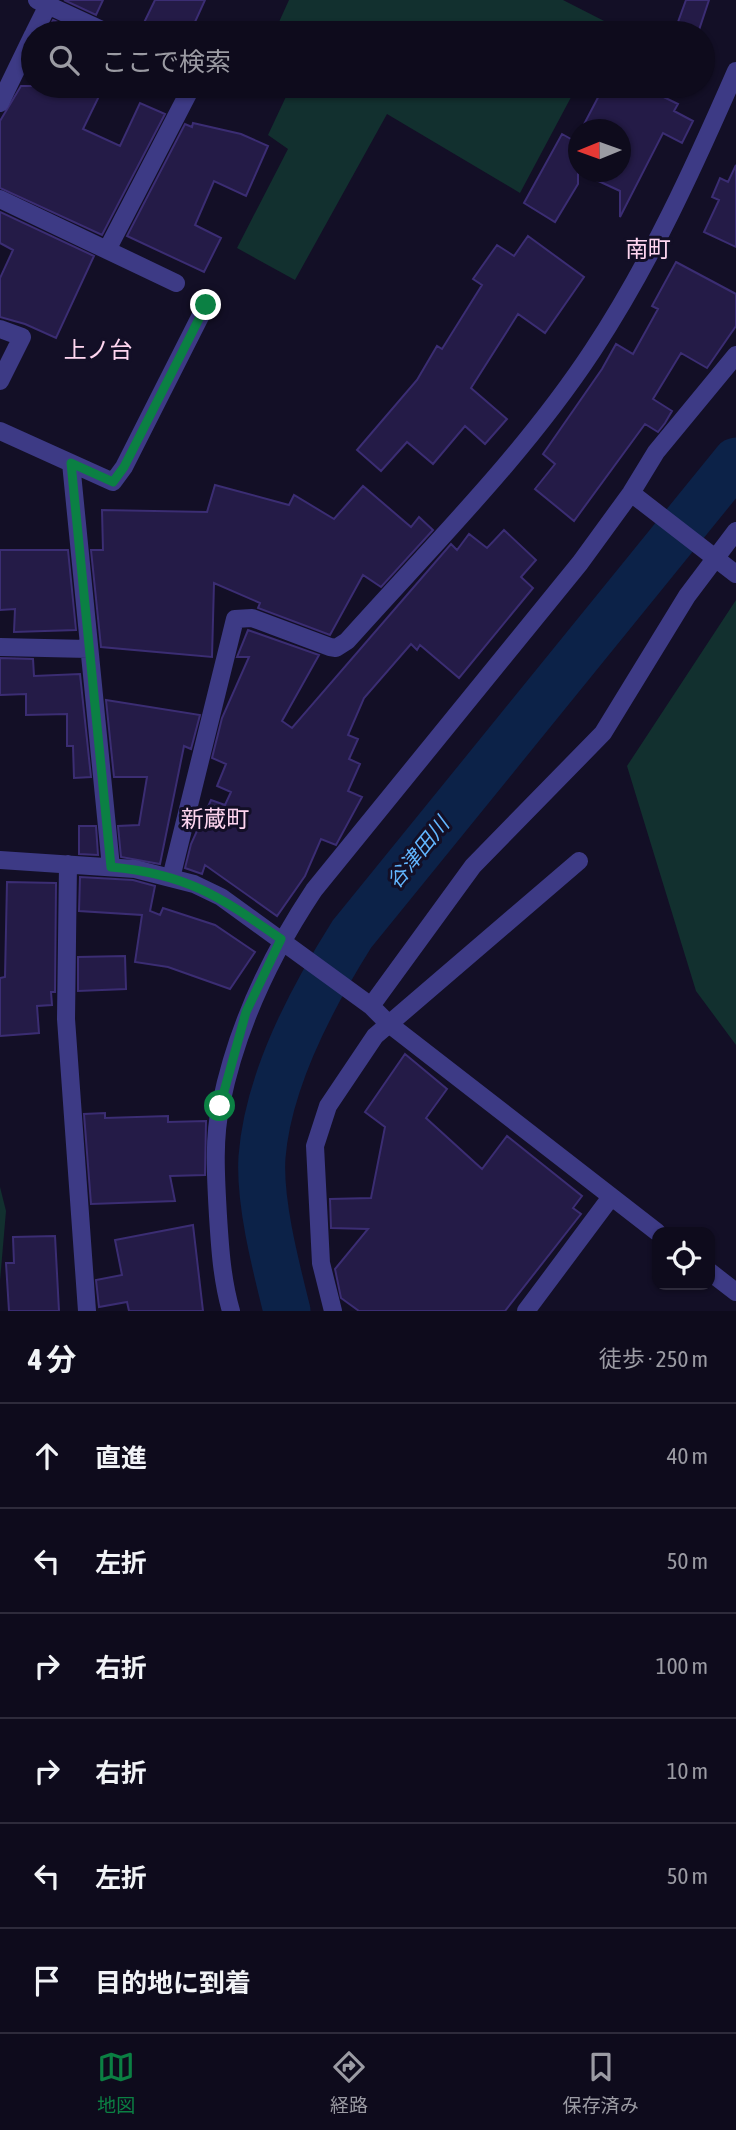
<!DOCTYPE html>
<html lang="ja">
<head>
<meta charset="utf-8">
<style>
	:root { --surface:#0e0b1c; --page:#171425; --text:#f1f3f6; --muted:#9b9ba3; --line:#2e2b3b; --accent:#0b8043 }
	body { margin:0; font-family:"Asap Condensed","Noto Sans JP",sans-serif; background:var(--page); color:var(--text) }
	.controls { position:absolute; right:21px; bottom:21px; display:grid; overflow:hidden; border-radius:14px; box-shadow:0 2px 5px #0004 }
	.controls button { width:63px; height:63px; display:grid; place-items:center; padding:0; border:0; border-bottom:2px solid var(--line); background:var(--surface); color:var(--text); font:35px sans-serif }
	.compass { position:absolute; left:568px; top:119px; width:63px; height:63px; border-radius:50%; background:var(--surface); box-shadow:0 2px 5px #0004; rotate:269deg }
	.stop { position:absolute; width:21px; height:21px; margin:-16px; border:5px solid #0b8043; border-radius:50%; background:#fff }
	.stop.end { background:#0b8043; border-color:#fff; box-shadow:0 2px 7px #0008 }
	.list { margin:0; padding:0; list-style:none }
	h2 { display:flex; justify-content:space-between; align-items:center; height:91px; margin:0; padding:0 28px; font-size:30px }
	h2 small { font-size:23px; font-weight:400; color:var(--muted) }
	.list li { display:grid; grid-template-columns:46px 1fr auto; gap:21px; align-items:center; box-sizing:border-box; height:105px; padding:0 28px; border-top:2px solid var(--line) }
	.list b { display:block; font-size:26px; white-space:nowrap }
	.list em { font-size:23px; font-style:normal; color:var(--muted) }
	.icon { flex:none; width:38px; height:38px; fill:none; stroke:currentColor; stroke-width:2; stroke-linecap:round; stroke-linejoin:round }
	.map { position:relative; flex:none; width:736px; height:1311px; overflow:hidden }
	.search { position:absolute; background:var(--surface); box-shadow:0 2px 5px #0004; left:21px; right:21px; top:21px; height:77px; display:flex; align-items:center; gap:18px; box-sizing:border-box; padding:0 24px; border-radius:38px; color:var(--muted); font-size:26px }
	.sheet { height:721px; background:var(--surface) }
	nav { display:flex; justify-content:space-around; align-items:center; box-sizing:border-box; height:98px; border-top:2px solid var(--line); background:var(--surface); font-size:19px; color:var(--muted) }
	nav a { display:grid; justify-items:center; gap:4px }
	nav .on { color:var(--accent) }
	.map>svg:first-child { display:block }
	.green { fill:#12302f }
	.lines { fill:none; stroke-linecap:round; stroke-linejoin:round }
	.river { stroke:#0c2248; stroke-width:47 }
	.building { fill:#241b47; stroke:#3b2d73; stroke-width:2 }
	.street { stroke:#3d3a85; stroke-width:18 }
	.route { stroke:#0b8043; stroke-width:9 }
	.labels { text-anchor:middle; stroke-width:6; stroke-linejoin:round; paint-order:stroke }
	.water-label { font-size:21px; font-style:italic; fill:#62b6ff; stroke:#130f26 }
	.quarter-label { font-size:23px; fill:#ffd6f0; stroke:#130f26 }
</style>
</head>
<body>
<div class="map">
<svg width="736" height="1311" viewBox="0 0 736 1311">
	<rect width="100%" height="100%" fill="#130f26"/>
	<path class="green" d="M289 0H563L610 24 605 33H274Z
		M291 86H577L520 193 387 114 295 280 237 248 288 149 268 135Z
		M736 600V1045L696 991 627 766Z
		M0 1187 6 1211 0 1281Z"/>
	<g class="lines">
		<path class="river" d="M287 1311C276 1267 259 1202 262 1157 268 1080 311 999 352 934L736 461"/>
	</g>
	<path class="building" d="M64 0H103L96 15Z
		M155 0H205L190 33H139Z
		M686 0H709L698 33H674Z
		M53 20 82 33H47Z
		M21 86H104L83 129 120 146 140 103 165 114 102 235 0 188V121Z
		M604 86H641L678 104 674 111 693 121 682 143 663 133 620 217V191L579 172H620V130H581Z
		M193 123 241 134 268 146 246 196 214 181 195 225 221 238 204 272 127 236 185 124 192 127Z
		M562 134 578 143V184L555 222 524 203Z
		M736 165V247L704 232 719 200 712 197 720 178 728 182Z
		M0 212 94 256 56 338 25 324 0 317V278L13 250 0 243Z
		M528 236 584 277 545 333 518 314 471 388 507 419 485 444 465 426 433 464 407 442 381 471 357 450 417 380 437 346 442 349 482 285 473 279 497 245 514 256Z
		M676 262 736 294V326L707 368 681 353 653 399 672 411 665 423 658 432 645 424 574 521 535 489 555 464 543 454 602 369 616 344 633 354 658 309 652 306Z
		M215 485 289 505 294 495 334 519 363 486 411 527 419 517 433 530 381 587 363 575 330 635 258 608 260 603 214 583 212 657 101 647 91 550H103L102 510 207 512Z
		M504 530 536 560 521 577 533 588 459 678 420 645 417 650 411 644 364 698 348 735 358 739 349 759 360 764 348 791 362 797 336 845 321 839 305 876 277 916 205 865 202 874 185 868 191 844 211 800 225 805 231 792 217 786 226 764 212 758 222 718 249 657H237L248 630 319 655 282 721 292 728 451 544 457 550 469 534 487 548Z
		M0 550H68L76 630 14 632 15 609 0 610Z
		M0 658 33 659 34 676 80 674 91 777 74 778 73 746H67V714L26 715V694L0 695Z
		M106 700 200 715 191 749 184 746 160 864 121 857 118 826 139 825 147 777H114Z
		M79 826H96L98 855 79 854Z
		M80 877 133 880 155 886 150 911 160 915 163 908 215 925 255 952 230 989 168 967 135 962 142 915 79 911Z
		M7 882 56 883 55 992H51L52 1005 37 1006 39 1033 0 1036V978L5 977Z
		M125 956 126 989 78 991V957Z
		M405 1054 447 1089 426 1118 482 1169 507 1136 582 1196 573 1208 581 1214 505 1311H359L341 1298 335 1269 368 1229 331 1228 330 1199 371 1198 385 1127 365 1112Z
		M105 1113V1118L168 1116V1122L206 1121 205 1175 170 1176 175 1201 91 1204 84 1114Z
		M193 1225 203 1311H129L127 1302 99 1307 96 1280 122 1275 115 1240Z
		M55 1236 59 1311H9L6 1263H14L13 1237Z"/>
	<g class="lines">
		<path class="street" d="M37 0 108 33
			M34 33 48 5
			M0 103 33 35
			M0 199 176 283
			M107 250 192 86
			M0 329 22 337 0 381
			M0 431 113 482 124 467 206 305
			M71 463 111 867
			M631 493 736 574
			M0 647 89 649
			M0 860 135 869 194 884 221 897 371 1006 389 1024 657 1232
			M68 864 66 1019 87 1311
			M171 878 235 619 252 618 330 647 336 648 347 641C431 547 524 455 593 350 651 262 694 167 736 71
			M371 1006 473 866 603 733 687 596 736 531
			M710 1272 736 1292
			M231 1311C222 1280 220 1248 218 1216 216 1180 213 1139 221 1104 237 1025 270 956 314 890L580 563 631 493 656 452 736 355
			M333 1311 321 1263 315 1146 328 1106 375 1036 579 861
			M526 1311 611 1197"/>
	</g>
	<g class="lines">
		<path class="route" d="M206 305 124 467 113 482 71 463 111 867C188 874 220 897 281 939L246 1012 220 1106"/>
	</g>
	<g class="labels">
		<g class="water-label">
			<text transform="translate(418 853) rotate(-51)" y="7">谷津田川</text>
		</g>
		<g class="quarter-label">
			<text x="648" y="257">南町</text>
			<text x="98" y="358">上ノ台</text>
			<text x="215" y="827">新蔵町</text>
		</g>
	</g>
</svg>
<div class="controls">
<button><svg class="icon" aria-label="locate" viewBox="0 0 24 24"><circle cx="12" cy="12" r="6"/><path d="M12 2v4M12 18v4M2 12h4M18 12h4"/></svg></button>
</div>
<svg class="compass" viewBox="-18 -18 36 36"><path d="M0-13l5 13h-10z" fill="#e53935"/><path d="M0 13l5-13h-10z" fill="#9b9ba3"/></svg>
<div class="stop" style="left:220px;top:1106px"></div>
<div class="stop end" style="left:206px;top:305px"></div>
<div class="search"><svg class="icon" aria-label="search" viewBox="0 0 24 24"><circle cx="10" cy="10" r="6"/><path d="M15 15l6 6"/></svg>ここで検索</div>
</div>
<section class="sheet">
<h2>4 分<small>徒歩 · 250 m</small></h2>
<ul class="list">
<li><svg class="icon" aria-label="ahead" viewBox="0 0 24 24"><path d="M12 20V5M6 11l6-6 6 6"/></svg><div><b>直進</b></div><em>40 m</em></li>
<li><svg class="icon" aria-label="left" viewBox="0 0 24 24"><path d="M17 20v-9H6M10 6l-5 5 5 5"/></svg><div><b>左折</b></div><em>50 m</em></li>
<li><svg class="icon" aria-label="right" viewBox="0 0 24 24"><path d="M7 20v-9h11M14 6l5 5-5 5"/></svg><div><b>右折</b></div><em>100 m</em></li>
<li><svg class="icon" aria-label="right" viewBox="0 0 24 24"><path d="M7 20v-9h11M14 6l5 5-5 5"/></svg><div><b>右折</b></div><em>10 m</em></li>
<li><svg class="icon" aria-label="left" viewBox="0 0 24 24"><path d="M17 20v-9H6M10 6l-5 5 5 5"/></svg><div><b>左折</b></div><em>50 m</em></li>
<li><svg class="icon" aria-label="arrive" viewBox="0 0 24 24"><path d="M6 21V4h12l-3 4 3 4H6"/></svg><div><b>目的地に到着</b></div></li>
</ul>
</section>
<nav>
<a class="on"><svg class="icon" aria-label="map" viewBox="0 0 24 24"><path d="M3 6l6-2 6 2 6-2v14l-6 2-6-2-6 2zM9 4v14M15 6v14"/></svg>地図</a>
<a><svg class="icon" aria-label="directions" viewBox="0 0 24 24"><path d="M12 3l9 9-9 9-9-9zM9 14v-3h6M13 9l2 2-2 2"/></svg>経路</a>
<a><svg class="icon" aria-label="saved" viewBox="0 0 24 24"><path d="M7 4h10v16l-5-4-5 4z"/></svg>保存済み</a>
</nav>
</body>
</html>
